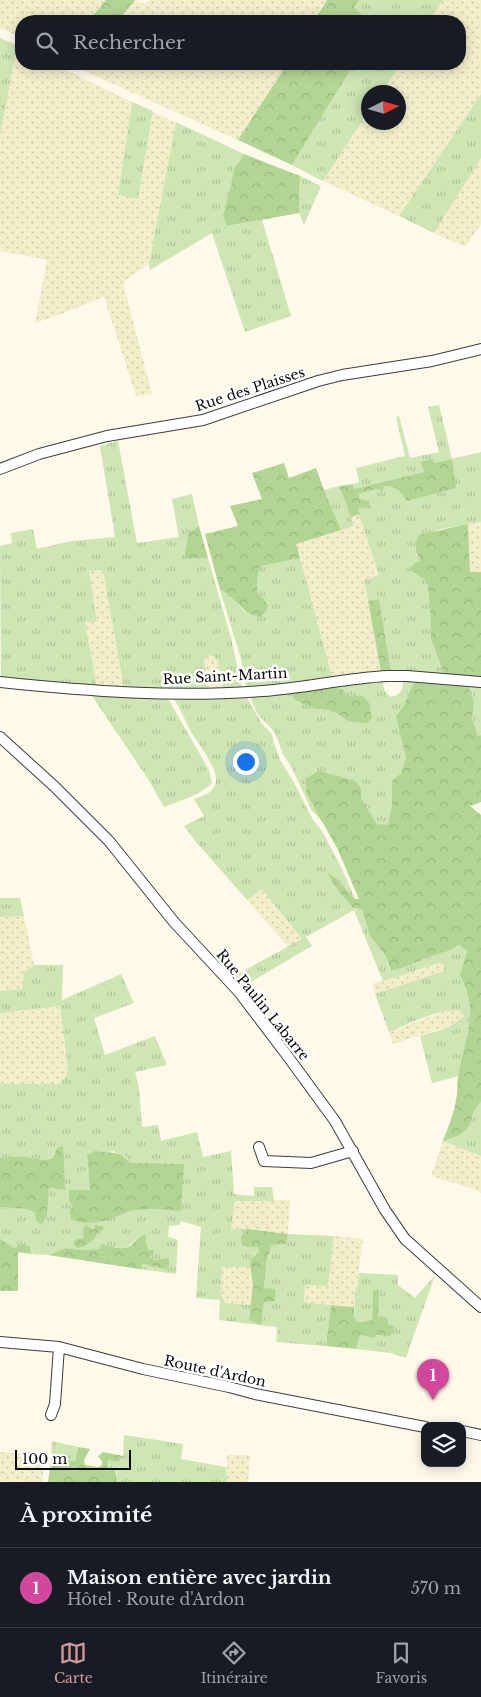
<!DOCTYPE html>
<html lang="fr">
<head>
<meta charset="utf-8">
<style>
	:root { --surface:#171b24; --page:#20242c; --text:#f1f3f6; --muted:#9ea1a6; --line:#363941; --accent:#d5999d }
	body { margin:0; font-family:"Libre Baskerville",serif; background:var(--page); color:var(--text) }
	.controls { position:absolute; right:15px; bottom:15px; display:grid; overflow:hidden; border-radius:10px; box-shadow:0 2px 12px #0003 }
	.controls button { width:45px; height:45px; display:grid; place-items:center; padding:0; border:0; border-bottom:1px solid var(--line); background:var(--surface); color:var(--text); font:25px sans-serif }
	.compass { position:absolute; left:361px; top:85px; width:45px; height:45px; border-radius:50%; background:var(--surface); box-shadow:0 2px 12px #0003; rotate:85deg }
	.scale { position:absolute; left:15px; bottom:12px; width:116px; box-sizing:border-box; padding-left:5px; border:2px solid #0a0a0a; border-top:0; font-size:14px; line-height:18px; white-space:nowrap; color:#0a0a0a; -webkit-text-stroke:4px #fff; paint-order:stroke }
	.you { position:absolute; left:245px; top:761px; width:18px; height:18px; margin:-12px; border:4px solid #fff; border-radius:50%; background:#1a73e8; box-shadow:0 0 0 8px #1a73e833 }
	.badge { display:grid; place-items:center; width:32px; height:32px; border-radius:50%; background:var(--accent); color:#fff; font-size:16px; font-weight:700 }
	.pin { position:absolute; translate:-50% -41px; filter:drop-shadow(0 1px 2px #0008) }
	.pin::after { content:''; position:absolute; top:26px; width:18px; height:15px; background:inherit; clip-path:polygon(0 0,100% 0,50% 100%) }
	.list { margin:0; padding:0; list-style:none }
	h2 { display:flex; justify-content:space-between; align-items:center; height:65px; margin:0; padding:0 20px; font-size:21px }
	h2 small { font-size:16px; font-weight:400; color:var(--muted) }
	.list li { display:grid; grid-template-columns:32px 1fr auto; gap:15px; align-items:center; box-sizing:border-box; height:80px; padding:0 20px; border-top:1px solid var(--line) }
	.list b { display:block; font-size:19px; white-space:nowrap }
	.list p { margin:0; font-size:16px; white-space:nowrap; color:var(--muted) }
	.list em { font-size:16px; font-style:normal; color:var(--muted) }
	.icon { flex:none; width:28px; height:28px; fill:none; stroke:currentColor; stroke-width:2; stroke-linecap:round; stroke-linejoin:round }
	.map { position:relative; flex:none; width:481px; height:1482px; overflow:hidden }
	.search { position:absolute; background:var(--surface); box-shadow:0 2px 12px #0003; left:15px; right:15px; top:15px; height:55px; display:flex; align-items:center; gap:12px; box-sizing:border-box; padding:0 18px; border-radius:20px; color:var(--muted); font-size:19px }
	.sheet { height:145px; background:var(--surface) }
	nav { display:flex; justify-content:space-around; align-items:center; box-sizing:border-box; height:70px; border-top:1px solid var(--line); background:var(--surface); font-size:14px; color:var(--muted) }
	nav a { display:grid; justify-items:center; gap:2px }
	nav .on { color:var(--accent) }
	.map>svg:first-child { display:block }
	.farmland { fill:url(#farmland-dots) }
	.grass { fill:url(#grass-tufts); fill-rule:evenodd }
	.forest { fill:url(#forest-crowns) }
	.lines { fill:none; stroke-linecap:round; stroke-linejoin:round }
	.minor-casing { stroke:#3d3d3d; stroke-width:12 }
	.minor { stroke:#fff; stroke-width:10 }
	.labels { text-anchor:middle; stroke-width:5; stroke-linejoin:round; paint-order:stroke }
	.street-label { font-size:14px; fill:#0a0a0a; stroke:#fff }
</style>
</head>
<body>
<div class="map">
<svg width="481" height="1482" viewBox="0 0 481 1482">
	<defs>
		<pattern id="farmland-dots" width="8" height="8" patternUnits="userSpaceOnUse" patternTransform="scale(1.25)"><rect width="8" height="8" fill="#f2eeca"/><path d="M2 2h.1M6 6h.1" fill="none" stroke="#cecbac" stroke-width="1.8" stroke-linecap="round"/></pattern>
		<pattern id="grass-tufts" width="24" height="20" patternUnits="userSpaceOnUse" patternTransform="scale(1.25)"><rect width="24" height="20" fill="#cee5b4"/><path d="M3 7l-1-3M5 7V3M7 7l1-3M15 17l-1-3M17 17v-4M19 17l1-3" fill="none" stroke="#b0c399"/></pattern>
		<pattern id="forest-crowns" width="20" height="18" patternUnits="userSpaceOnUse" patternTransform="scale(1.25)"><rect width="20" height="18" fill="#b2d594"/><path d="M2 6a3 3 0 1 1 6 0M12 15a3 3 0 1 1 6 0" fill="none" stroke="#98b67e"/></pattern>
	</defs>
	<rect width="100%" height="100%" fill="#fef9e8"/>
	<path class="farmland" d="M0 0H106L89 21H21V64H54L132 102 118 195 138 199 153 112 176 122 149 264 123 282 152 394 136 396 104 297 59 315 35 323 47 260 0 251V136L18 36 0 28Z
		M135 0 145 4 149 0H327L314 21H118Z
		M443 0H481V94L399 216 323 181 368 112V122H398V92H382L401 64H460V21H429Z
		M84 64H287L238 140 80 69Z
		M481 158V224L465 247 434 233Z
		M360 514 379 575 364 580 381 672 332 677 296 544 352 526 351 517Z
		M481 522V572H470L468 524Z
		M103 570 124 689 97 687 85 622H97L89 571Z
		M208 655H212L218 661 223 690H208L204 661 205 657Z
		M262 889 302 939 288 947 247 900Z
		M24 916 34 965 24 972 22 989 0 991V917Z
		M439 963 444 965V971L375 994 372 984Z
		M60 1006 68 1069 66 1076 59 1084H0V1013Z
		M453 1009 461 1011 464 1016 459 1021 446 1027 393 1044 389 1032 439 1013Z
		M443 1141 481 1156V1193L468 1187 431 1176Z
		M290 1200 288 1234 248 1229H231L235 1201Z
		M334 1236 363 1239 354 1307 304 1302 305 1284 328 1285Z
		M222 1266 250 1267 253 1285 251 1305 225 1303 221 1294Z
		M0 1452 45 1455 42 1482 0 1481Z
		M227 1455H250L248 1482H227Z"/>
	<path class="grass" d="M359 0H443L429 21H369L354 7Z
		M0 38 17 45 0 136Z
		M354 64H401L382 92H368V112L323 181 292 165Z
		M481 94V158L434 233 399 216Z
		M132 102 153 111 138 199 118 195Z
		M176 122 244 154 234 169 228 226 262 220 291 316 245 332 212 233 150 270 149 264Z
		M300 176 321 186 304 225 299 213Z
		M439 405 452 459 481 452V522L436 530 416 554 420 561 411 570 427 581 430 606 431 639 444 674 391 671 379 599 368 601 364 580 379 575 357 508 368 507 369 501 358 499 359 494 376 489 383 490 384 486 390 485 398 488 452 459 434 463 422 462 424 472 354 489 353 484 359 482 356 468 405 456 396 417 399 416 410 458 439 452 428 407Z
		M118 441 137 543 179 537 172 499 192 494 199 526 188 535 184 559 208 558 231 638 242 688 223 690 218 661 212 655 205 657 204 661 208 690 124 689 103 570 89 571 97 622H85L97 687 1 678 0 546 12 543 11 533 33 529 37 549 71 541 115 537 100 446Z
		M339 486 351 517 353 526 341 530 324 490Z
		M300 558 332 677 247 690 241 659 220 590 229 593 244 611 263 598 257 594V580L260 565Z
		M383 680C383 688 384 692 391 697 401 695 403 690 403 680L414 682 404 705 396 717 406 758 401 773 392 781V805L388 826 377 824 361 798V788L319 771 306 793 324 823 312 811 290 764C280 755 281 743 274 732 271 727 267 724 263 720 256 713 253 704 250 696L291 691 307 705 315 709 326 710 338 714 348 721 353 696 347 695 327 687Z
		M469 687H481V735L478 737 472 719 474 702Z
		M90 693 167 697 209 770 212 783C200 795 180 801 164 807L148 779Z
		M246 696 262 724 272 734 273 740 280 760 292 779 313 820 322 831 342 869 355 899 336 878 328 873 338 891 353 908 362 909 370 936 385 955 390 971C404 968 416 962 429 957 442 952 448 953 460 945L467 951 460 975C465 982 469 989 471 997 476 1022 465 1051 459 1076L432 1083 420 1036C435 1031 453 1028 464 1016L461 1011C440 1007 409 1024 389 1032L375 994 444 971V965L439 963 383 981 354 910 306 937 312 946 244 986 234 976 302 939 262 889 247 900 197 843 184 826 204 816 194 799C204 796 216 792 216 780 217 767 196 741 189 728 184 718 179 707 173 697Z
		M0 898H20L24 916 0 917Z
		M34 965H63L62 1000 121 974 134 1003 94 1018 105 1055 155 1036 167 1065 135 1072 139 1088 142 1127 158 1125 161 1141 197 1132 203 1157 231 1151 234 1194 254 1196V1187H272L274 1201H235L231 1229H248L241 1236 248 1247H257L259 1251 254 1255 250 1267H222L221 1294 225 1303 251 1305 249 1314 264 1301H275L264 1288 267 1259 272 1245 286 1244 288 1234 334 1236 328 1286 305 1285 304 1302 331 1305 326 1346 276 1342 277 1327 219 1320 220 1300 196 1298 201 1227 181 1221 179 1225 169 1226 168 1237 178 1240 176 1274 139 1269 143 1264 164 1269V1259L155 1260 149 1257 154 1250H149L147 1246V1239L138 1237C124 1252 121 1249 102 1244L100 1249 80 1250 66 1248 48 1255 33 1254 30 1247 14 1249 0 1239V1207L26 1209 34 1212 37 1222 47 1216 49 1188 65 1190 55 1152 53 1158C42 1162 36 1158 25 1157 17 1155 8 1157 0 1158V1084H59L66 1076 68 1069 60 1006 0 1013V991L22 989 24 972ZM113 1151 126 1157 153 1208 132 1210 113 1218 95 1222 70 1211 90 1190 87 1156Z
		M481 1102V1156L443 1141C452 1138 464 1135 468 1127 475 1116 469 1114 481 1102Z
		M359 1273 398 1275V1285L415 1298 435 1275C426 1303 415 1330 406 1358L391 1353 356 1349 360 1335 374 1338C379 1333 384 1335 390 1335L388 1324 378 1317 373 1290 372 1320 364 1322 354 1321 355 1293 357 1287Z
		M124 1435 183 1444 181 1459 226 1467 227 1482H117L116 1470 107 1467 108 1459 119 1462 123 1456Z
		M52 1441 78 1447 75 1461H51Z"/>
	<path class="forest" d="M106 0H135L118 21H89Z
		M327 0H359L354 7 369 21H314Z
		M287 64H354L292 165 238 140Z
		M244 154 300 176 299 213 227 226 223 216 231 186 234 169Z
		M433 459 434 463 452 459 456 488 407 501C401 492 397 485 384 486L383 491 376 489 359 494V499L369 501V507L358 508 360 514 351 517 339 486 353 484 354 489 424 472 421 462Z
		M284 463 289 478 316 468 324 490 341 530 296 544 300 558 260 566 257 580V593L263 598 268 606 265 613 260 617C240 613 237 597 220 590L205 534 238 526 230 506 262 499 252 473Z
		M468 524 470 572H481V677L444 674 431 639 430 606 427 581 410 570 415 563 420 561C415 552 415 545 418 535Z
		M199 526 208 558 184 559 188 534Z
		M379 599 391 671 381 672 368 601Z
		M414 682 469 687 474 702 472 719 478 736 481 735V802L470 806 481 815V1102C469 1114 475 1117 468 1127 464 1135 452 1138 443 1141 448 1127 454 1114 456 1100 458 1092 457 1084 458 1077 464 1039 481 1012 460 975L467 951 459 945C448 953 442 952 429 957 416 962 404 968 391 971L385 955 370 936 362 909 353 908 338 891 327 872 336 878 355 899H359L337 848 306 793V778L319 771 355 781 361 788V798L377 824 388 825 392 805V781L401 773 406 758 396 717 404 705Z
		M328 687 342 689 347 695 363 696 369 703 372 718 367 723 348 721 338 714 327 710 315 709 295 700 291 691Z
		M63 1146 65 1190 49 1188 47 1216 42 1224 37 1222 34 1212 26 1209 0 1207V1158C8 1157 17 1155 25 1157 36 1158 42 1162 53 1158L57 1148Z
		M95 1151C110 1154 120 1149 130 1163L184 1164 181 1211C165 1209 150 1208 134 1210 127 1211 120 1216 113 1218 99 1223 84 1225 71 1219L70 1211 73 1206 69 1201V1190H90L87 1155Z
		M86 1225 93 1230 96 1225 104 1227 103 1230 97 1233C94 1242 86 1246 77 1248L73 1244 76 1239 84 1238 83 1229Z
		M248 1229 288 1234 286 1244 272 1245 267 1259 264 1288 275 1289V1301L264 1302 261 1325 249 1320 253 1285 250 1265 251 1259 259 1251 257 1247H248L242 1245 241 1236Z
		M146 1235 147 1246 149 1250H154V1253L150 1257 155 1260 169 1258V1267L164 1269 143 1264 139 1269 48 1255 66 1248 80 1250 99 1249 102 1244C111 1246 121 1251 130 1246 138 1240 134 1238 146 1235Z
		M0 1239 14 1248 23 1244 30 1247 32 1254 18 1252V1291H0Z
		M373 1290H379L378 1317 387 1318 388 1324 395 1327 393 1332 390 1336 377 1335 374 1338 360 1335 356 1349 326 1346 331 1305 354 1307V1321L364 1322 372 1320Z
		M78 1447 90 1449 84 1460 85 1465 98 1467 102 1465V1461L98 1456 103 1452 123 1456 119 1462 108 1460 107 1467 115 1469 117 1482H48L51 1461H75Z"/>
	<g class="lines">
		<defs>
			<path id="minor" d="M0 469 39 454 107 436 203 420 318 381 342 375 432 361 481 349
				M0 682C87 691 176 698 263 691 305 688 346 678 388 676H407L481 682
				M0 737 54 786 109 841 174 922 239 992 286 1054 335 1121 385 1210 405 1239 481 1307
				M259 1147 264 1161 311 1163 353 1151
				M0 1342 59 1347 143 1369 229 1387 255 1394 425 1427
				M51 1415 55 1404 59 1347
				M462 1431 481 1435"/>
		</defs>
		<use href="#minor" class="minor-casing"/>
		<use href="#minor" class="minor"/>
	</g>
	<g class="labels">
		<g class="street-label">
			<text transform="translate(250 389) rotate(-18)" y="5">Rue des Plaisses</text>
			<text transform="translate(225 676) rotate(-3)" y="5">Rue Saint-Martin</text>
			<text transform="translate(263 1005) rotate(51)" y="5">Rue Paulin Labarre</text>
			<text transform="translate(215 1371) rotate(12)" y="5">Route d'Ardon</text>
		</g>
	</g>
</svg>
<div class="controls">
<button><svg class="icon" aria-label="layers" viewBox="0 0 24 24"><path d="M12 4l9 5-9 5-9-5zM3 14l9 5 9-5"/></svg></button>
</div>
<svg class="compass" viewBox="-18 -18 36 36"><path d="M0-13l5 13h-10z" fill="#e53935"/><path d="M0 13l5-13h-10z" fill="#9ea1a6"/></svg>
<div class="scale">100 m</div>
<div class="you"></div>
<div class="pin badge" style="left:433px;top:1400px;background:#d1479c">1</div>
<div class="search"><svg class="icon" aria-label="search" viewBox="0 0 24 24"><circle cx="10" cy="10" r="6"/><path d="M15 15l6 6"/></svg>Rechercher</div>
</div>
<section class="sheet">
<h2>À proximité<small></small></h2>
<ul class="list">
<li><span class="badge" style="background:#d1479c">1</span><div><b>Maison entière avec jardin</b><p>Hôtel · Route d'Ardon</p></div><em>570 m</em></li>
</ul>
</section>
<nav>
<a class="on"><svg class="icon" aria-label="map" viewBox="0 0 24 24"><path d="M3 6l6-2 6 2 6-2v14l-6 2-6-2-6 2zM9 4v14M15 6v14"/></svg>Carte</a>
<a><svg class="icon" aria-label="directions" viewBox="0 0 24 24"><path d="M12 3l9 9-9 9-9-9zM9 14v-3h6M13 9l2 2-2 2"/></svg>Itinéraire</a>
<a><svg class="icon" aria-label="saved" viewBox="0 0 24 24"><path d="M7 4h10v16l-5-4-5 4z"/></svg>Favoris</a>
</nav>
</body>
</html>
